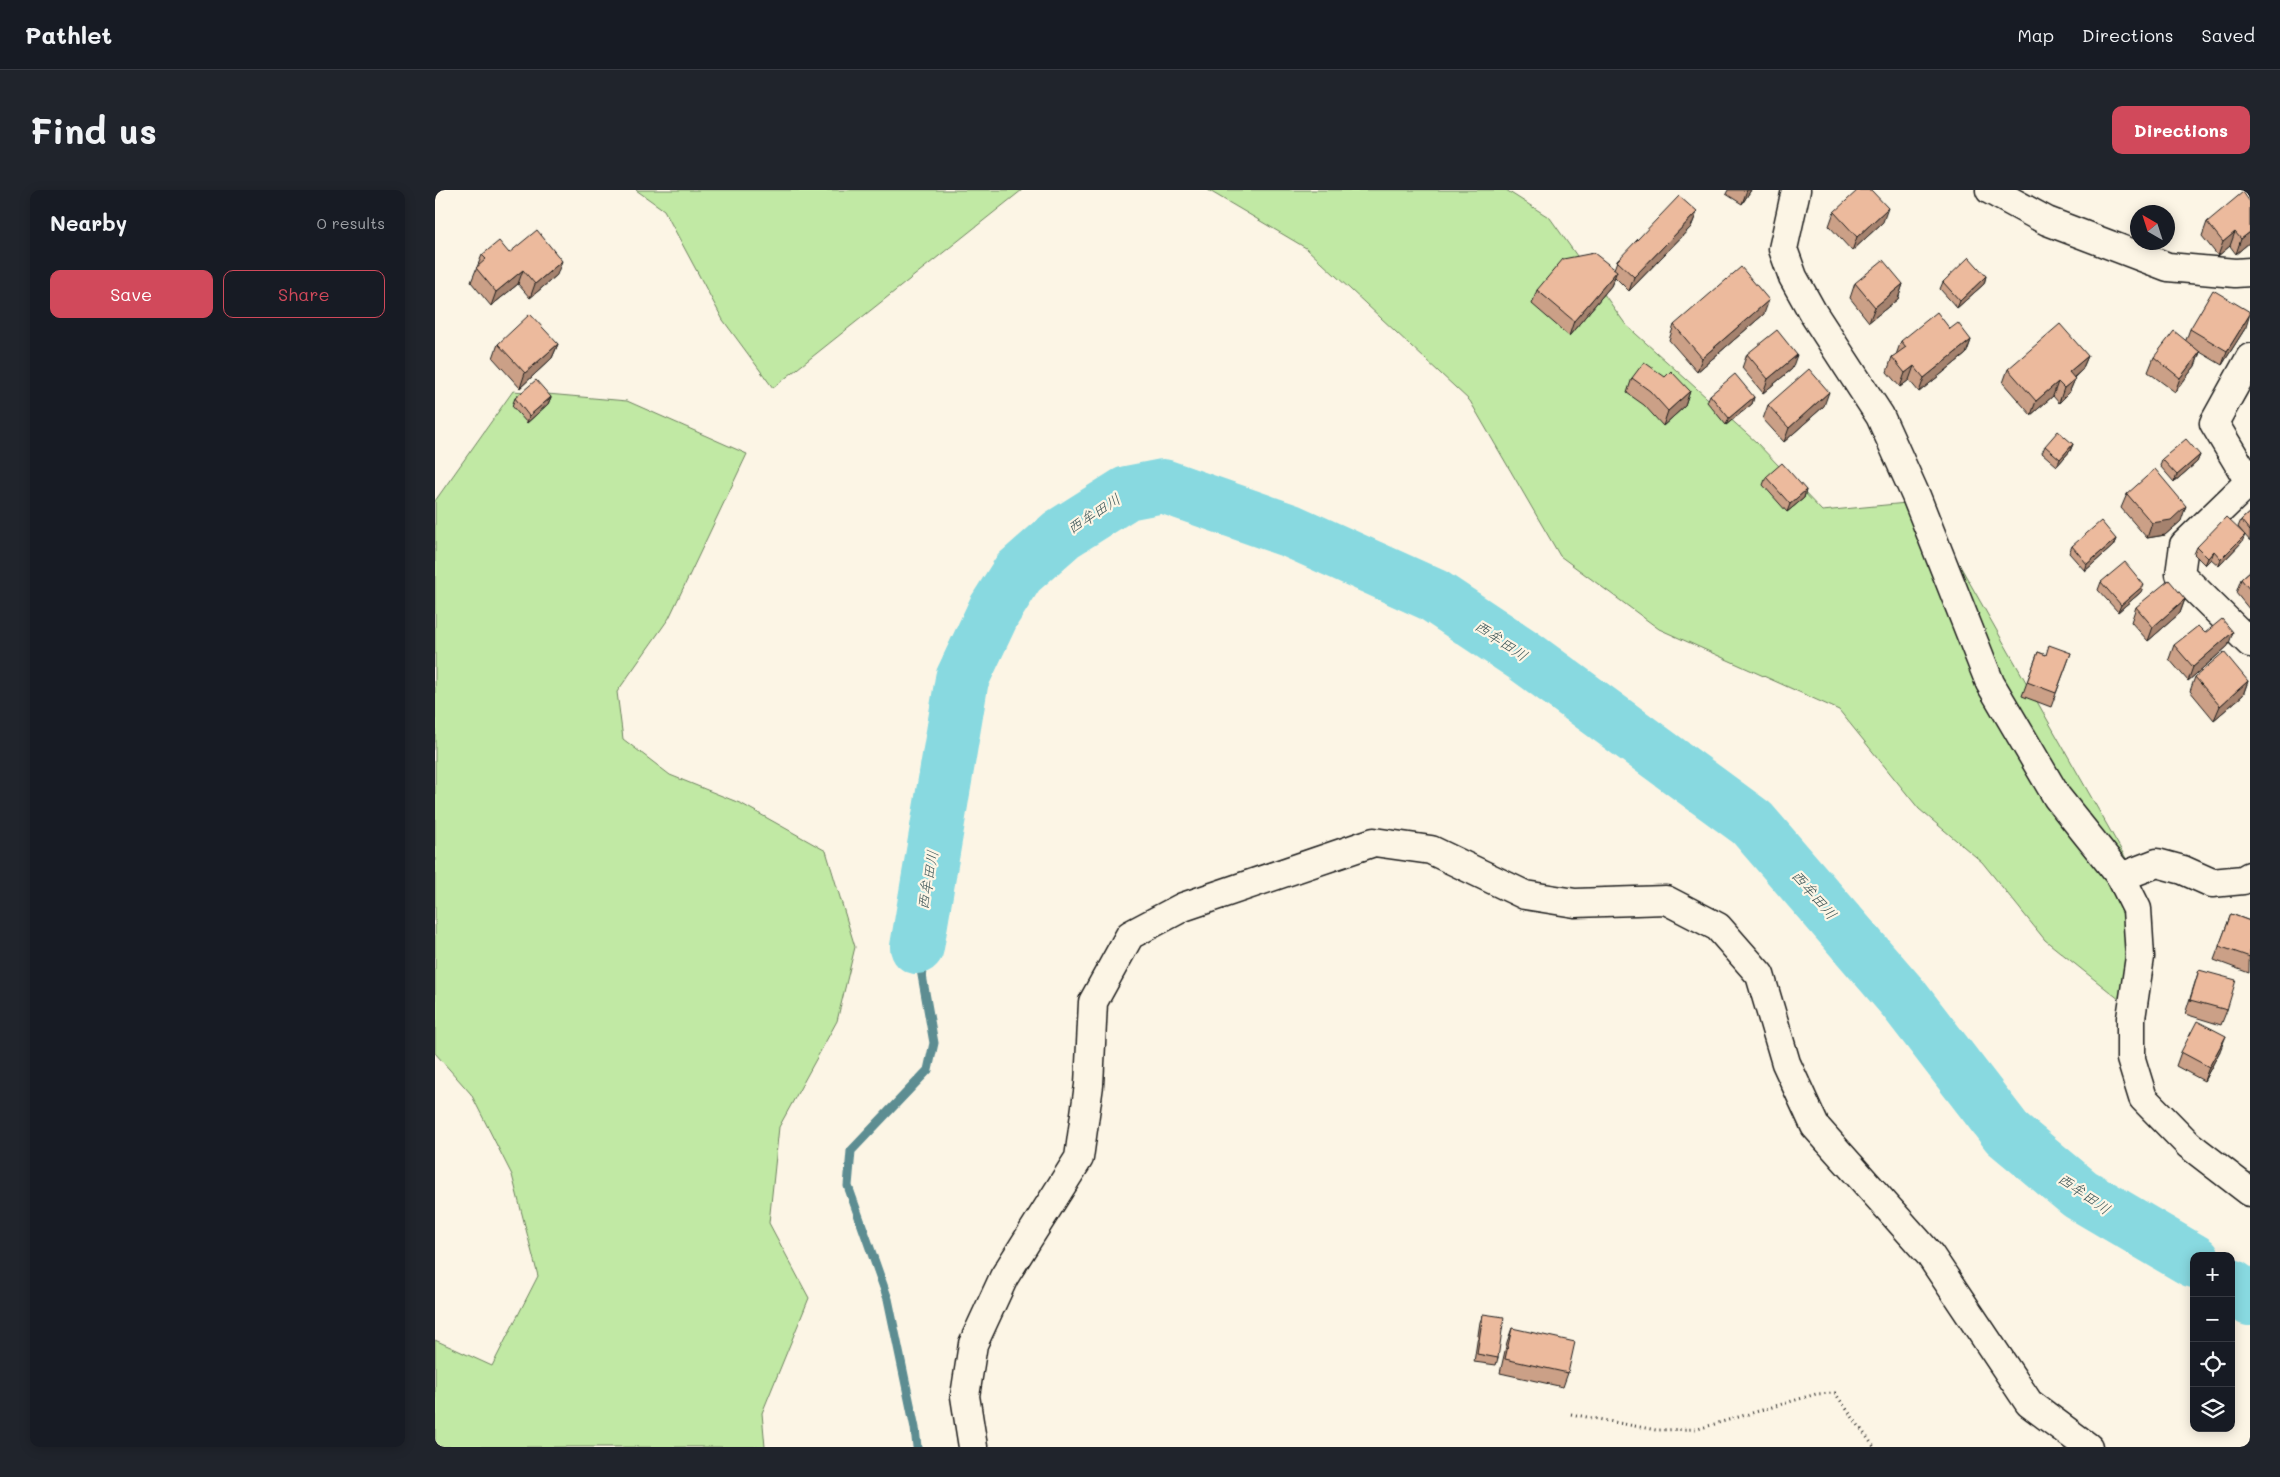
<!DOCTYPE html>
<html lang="en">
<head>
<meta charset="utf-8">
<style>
	:root { --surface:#171b24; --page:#20242c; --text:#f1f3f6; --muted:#9ea1a6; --line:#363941; --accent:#d1495b }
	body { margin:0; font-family:Mali,"Klee One",sans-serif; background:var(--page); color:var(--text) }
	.controls { position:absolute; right:15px; bottom:15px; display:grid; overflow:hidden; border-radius:10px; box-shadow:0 2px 12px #0003 }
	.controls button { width:45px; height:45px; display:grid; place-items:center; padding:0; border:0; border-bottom:1px solid var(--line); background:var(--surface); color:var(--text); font:25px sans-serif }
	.compass { position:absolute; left:1695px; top:15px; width:45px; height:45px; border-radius:50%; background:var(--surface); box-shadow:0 2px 12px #0003; rotate:321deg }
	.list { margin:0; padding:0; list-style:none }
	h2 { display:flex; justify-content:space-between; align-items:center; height:65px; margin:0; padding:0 20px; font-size:21px }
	h2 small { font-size:16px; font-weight:400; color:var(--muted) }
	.actions { display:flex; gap:10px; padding:15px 20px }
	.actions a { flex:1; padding:11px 0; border:1px solid var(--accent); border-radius:10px; text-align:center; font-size:18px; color:var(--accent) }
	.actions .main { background:var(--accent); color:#fff }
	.icon { flex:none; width:28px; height:28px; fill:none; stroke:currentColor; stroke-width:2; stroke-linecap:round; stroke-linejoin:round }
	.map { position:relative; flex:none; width:1815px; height:1257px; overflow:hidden; border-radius:10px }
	header { display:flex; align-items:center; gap:30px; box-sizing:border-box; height:70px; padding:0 25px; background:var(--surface); border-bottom:1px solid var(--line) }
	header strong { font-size:24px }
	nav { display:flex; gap:28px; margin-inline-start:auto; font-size:18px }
	.intro { display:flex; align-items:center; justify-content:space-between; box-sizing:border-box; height:120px; padding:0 30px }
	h1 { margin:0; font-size:35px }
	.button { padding:12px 22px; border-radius:10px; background:var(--accent); color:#fff; font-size:18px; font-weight:700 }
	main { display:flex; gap:30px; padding:0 30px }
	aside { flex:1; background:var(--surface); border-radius:10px; box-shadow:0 2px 12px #0003 }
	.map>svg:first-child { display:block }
	.green { fill:#c1e9a4; stroke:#6e8260 }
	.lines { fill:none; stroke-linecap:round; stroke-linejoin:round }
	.stream { stroke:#5d8d92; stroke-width:9 }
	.river { stroke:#88d9e0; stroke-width:54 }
	.minor-casing { stroke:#1c1c1c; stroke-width:31 }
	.path { stroke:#1c1c1c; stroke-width:3; stroke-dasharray:1 4; stroke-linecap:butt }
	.minor { stroke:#fcf5e5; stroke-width:28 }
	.wall { fill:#cba087; stroke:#1c1c1c }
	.shaded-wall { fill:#a5826e; stroke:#1c1c1c }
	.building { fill:#ecba9d; stroke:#1c1c1c }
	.labels { text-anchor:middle; stroke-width:4.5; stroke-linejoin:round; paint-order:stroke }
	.water-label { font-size:15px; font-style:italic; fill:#3c5557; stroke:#fcf5e5 }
</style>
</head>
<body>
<header>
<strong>Pathlet</strong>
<nav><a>Map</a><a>Directions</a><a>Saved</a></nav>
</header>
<div class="intro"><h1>Find us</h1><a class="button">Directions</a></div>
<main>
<aside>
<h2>Nearby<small>0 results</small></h2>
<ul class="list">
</ul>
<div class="actions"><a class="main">Save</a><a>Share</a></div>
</aside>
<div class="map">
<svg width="1815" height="1257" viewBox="0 0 1815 1257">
	<rect width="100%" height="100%" fill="#fcf5e5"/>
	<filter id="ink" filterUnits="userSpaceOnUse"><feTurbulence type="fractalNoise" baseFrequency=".02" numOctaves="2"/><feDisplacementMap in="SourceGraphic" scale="10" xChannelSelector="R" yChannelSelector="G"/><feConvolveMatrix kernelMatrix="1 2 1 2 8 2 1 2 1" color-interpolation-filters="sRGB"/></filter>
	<g filter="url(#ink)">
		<path class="green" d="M201 0H587L338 198 288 130 229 20Z
			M773 0H1071L1115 28 1191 135 1321 252 1387 321 1493 311 1524 374 1697 679 1695 818 1610 750 1547 672 1484 619 1404 520 1224 439 1125 366 1035 211 871 58Z
			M78 201 192 211 312 264 234 428 182 502 188 549 235 585 307 614 391 661 420 757 402 831 344 937 334 1033 374 1108 327 1223 330 1257H0V1150L57 1176 103 1086 77 985 36 904 0 863V311Z"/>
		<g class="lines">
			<path class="stream" d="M482 757 499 853 493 880 416 961 413 996 453 1109 480 1238 482 1257"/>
			<path class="river" d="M482 757 527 489 559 421 583 383 627 344 692 303 728 296 856 341 998 405 1088 465 1317 633 1468 808 1572 943 1645 1004 1759 1071
				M1796 1096 1815 1109"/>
			<defs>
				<path id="minor" d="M1361 0 1348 59 1358 87 1378 123 1445 226 1481 306 1555 493 1622 607 1686 687
					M1555 0 1612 31 1733 77 1800 83 1815 82
					M1815 168 1779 233 1815 293
					M1814 292 1749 355 1745 384 1815 453
					M1815 686 1808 690 1777 693 1748 680 1722 673 1686 687 1702 719 1705 767 1696 828V869L1708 908 1754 955 1815 1002
					M538 1257 530 1206 538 1154 569 1087 644 968 654 895 658 812 695 745 748 717 939 652 996 660 1090 705 1140 713 1231 710 1283 737 1325 785 1351 873 1380 936 1495 1065 1594 1213 1653 1257"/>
			</defs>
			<use href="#minor" class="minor-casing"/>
			<path class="path" d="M1136 1224 1221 1240 1263 1239 1381 1204 1400 1203 1439 1257"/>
			<use href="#minor" class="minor"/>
		</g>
		<path class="wall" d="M1293 0H1316L1307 14 1291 4Z
			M1815 12V52L1801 64 1795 56 1783 66 1767 46 1772 32Z
			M1262 22 1256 37 1194 101 1180 87 1176 96 1134 146 1097 114 1102 100 1179 79 1182 71Z
			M1399 22 1448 32 1417 61 1394 36Z
			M74 63 122 85 95 108 83 94 56 116 36 92 47 65Z
			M1551 86 1549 94 1522 118 1505 99 1508 92Z
			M1420 93 1468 94 1463 109 1434 132 1415 108Z
			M1329 124 1262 182 1234 150 1239 135Z
			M1811 137 1787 175 1765 162 1760 176 1740 202 1713 182 1719 167 1751 150 1755 139Z
			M1515 139 1536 150 1531 164 1484 202 1474 190 1465 197 1452 182 1457 167 1461 165 1466 151Z
			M63 154H123L117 168 85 198 58 168Z
			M1312 164 1357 179 1328 203 1307 178Z
			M1653 166 1647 180 1639 188 1640 189 1634 203 1624 213 1618 206 1596 225 1568 193 1573 179Z
			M1230 187 1255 201 1250 216 1228 236 1209 215 1192 203 1197 188Z
			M1275 205 1319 207 1317 214 1291 235 1272 212Z
			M116 207 113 214 92 233 77 216 80 208Z
			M1333 215 1389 216 1349 252 1328 229Z
			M1638 254 1635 261 1622 276 1607 263 1610 256Z
			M1765 265 1762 272 1739 292 1725 276 1727 269Z
			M1331 287 1371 300 1369 308 1352 322 1328 295Z
			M1692 304 1746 331 1730 345 1712 348 1686 318Z
			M1815 322V351L1803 337 1806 330Z
			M1681 349 1678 356 1650 381 1634 363 1637 356Z
			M1807 352 1784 376 1776 369 1770 375 1759 364 1762 357Z
			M1815 381V420L1801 403 1806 389Z
			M1666 392 1706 402 1683 422 1663 400Z
			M1750 409 1745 423 1713 451 1696 432 1701 417Z
			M1770 443 1793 456 1753 491 1734 469 1739 455Z
			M1603 462 1611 465 1636 463 1616 517 1587 506Z
			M1760 487 1813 491 1808 505 1779 530 1755 501Z
			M1796 724 1815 731 1814 783 1779 770Z
			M1764 780 1792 820 1786 835 1750 824Z
			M1785 861 1769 891 1741 876 1746 862Z
			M1048 1124 1063 1168 1061 1175 1039 1172 1045 1132Z
			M1077 1138 1133 1183 1128 1197 1065 1183 1072 1152Z"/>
		<path class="shaded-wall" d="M1312 0H1316L1307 14Z
			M1453 18 1448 32 1417 61 1422 47Z
			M1262 22 1256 37 1194 101 1199 87Z
			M1800 42 1795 56 1783 66 1788 52Z
			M1815 42V52L1801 64 1806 49Z
			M127 71 122 85 95 108 100 94Z
			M88 80 83 94 56 116 61 102Z
			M1182 81 1176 96 1134 146 1139 131Z
			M1551 86 1549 94 1522 118 1525 111Z
			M1468 94 1463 109 1434 132 1440 117Z
			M1334 110 1329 124 1262 182 1267 168Z
			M1815 124 1811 137 1787 175 1792 161Z
			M1536 150 1531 164 1484 202 1489 188Z
			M123 154 117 168 85 198 90 183Z
			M1765 162 1760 176 1740 202 1745 188Z
			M1362 165 1357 179 1328 203 1333 189Z
			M1653 166 1647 180 1629 196 1634 182Z
			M1479 176 1474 190 1465 197 1470 183Z
			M1640 189 1634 203 1624 213 1629 198Z
			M1623 192 1618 206 1596 225 1601 211Z
			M1255 201 1250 216 1228 236 1233 221Z
			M1394 202 1389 216 1349 252 1354 238Z
			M116 207 113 214 92 233 94 226Z
			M1319 207 1317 214 1291 235 1294 228Z
			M1638 254 1635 261 1622 276 1625 269Z
			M1765 265 1762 272 1739 292 1742 285Z
			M1371 300 1369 308 1352 322 1355 314Z
			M1751 316 1746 331 1730 345 1712 348 1717 333Z
			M1810 345 1807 352 1784 376 1786 369Z
			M1681 349 1678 356 1650 381 1652 374Z
			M1779 361 1776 369 1770 375 1773 368Z
			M1709 395 1706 402 1683 422 1686 415Z
			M1750 409 1745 423 1713 451 1718 437Z
			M1798 442 1793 456 1753 491 1758 477Z
			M1813 491 1808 505 1779 530 1785 516Z
			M1791 846 1785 861 1769 891 1774 877Z"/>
		<path class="building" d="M1423 0H1436L1453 18 1422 47 1399 22Z
			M1808 2 1815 12V42L1806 49 1800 42 1788 52 1772 32Z
			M1244 6 1262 22 1199 87 1182 71Z
			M102 40 127 71 100 94 88 80 61 102 41 78 51 69 47 65 64 51 74 63Z
			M1159 63 1182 81 1139 131 1102 100 1128 69Z
			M1534 67 1551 86 1525 111 1508 92Z
			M1448 70 1468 94 1440 117 1420 93Z
			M1306 77 1334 110 1267 168 1239 135Z
			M1778 100 1815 122V124L1792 161 1755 139Z
			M1502 122 1515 139 1523 133 1536 150 1489 188 1479 176 1470 183 1457 167 1471 157 1466 151Z
			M95 124 123 154 90 183 63 154Z
			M1625 134 1653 166 1634 182 1640 189 1629 198 1623 192 1601 211 1573 179Z
			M1342 140 1362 165 1333 189 1312 164Z
			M1739 141 1765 162 1745 188 1719 167Z
			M1209 172 1230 187 1236 181 1255 201 1233 221 1215 201 1197 188Z
			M1374 179 1394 202 1354 238 1333 215Z
			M1300 184 1319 207 1294 228 1275 205Z
			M101 190 116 207 94 226 80 208Z
			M1623 241 1638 254 1625 269 1610 256Z
			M1751 249 1765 265 1742 285 1727 269Z
			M1347 273 1371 300 1355 314 1331 287Z
			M1720 279 1751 316 1736 330 1717 333 1692 304Z
			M1815 322V341L1806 330Z
			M1791 327 1810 345 1786 369 1779 361 1773 368 1762 357Z
			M1666 331 1681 349 1652 374 1637 356Z
			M1690 372 1709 395 1686 415 1666 392Z
			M1815 381V400L1806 389Z
			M1734 390 1750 409 1718 437 1701 417Z
			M1787 429 1798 442 1758 477 1739 455 1763 436 1770 443Z
			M1614 455 1636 463 1621 503 1592 492 1603 462 1611 465Z
			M1789 462 1813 491 1785 516 1760 487Z
			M1796 724 1815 731V767L1784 756Z
			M1764 780 1801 790 1792 820 1755 810Z
			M1762 831 1791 846 1774 877 1746 862Z
			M1048 1124 1069 1127 1063 1168 1042 1164Z
			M1077 1138 1140 1152 1133 1183 1070 1169Z"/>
	</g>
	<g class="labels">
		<g class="water-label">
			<text transform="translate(659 324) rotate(-33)" y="5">西牟田川</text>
			<text transform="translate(1066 451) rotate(34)" y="5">西牟田川</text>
			<text transform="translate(493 690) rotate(-80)" y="5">西牟田川</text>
			<text transform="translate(1379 705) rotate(49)" y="5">西牟田川</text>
			<text transform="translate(1649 1004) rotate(35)" y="5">西牟田川</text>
		</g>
	</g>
</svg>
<div class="controls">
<button>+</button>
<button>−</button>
<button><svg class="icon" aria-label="locate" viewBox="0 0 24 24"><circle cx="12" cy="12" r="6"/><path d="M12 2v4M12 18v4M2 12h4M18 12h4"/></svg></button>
<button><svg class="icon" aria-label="layers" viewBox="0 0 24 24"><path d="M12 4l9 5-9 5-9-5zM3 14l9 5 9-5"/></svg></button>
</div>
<svg class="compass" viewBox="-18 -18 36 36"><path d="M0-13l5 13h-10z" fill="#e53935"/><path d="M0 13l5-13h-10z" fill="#9ea1a6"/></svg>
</div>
</main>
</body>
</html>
